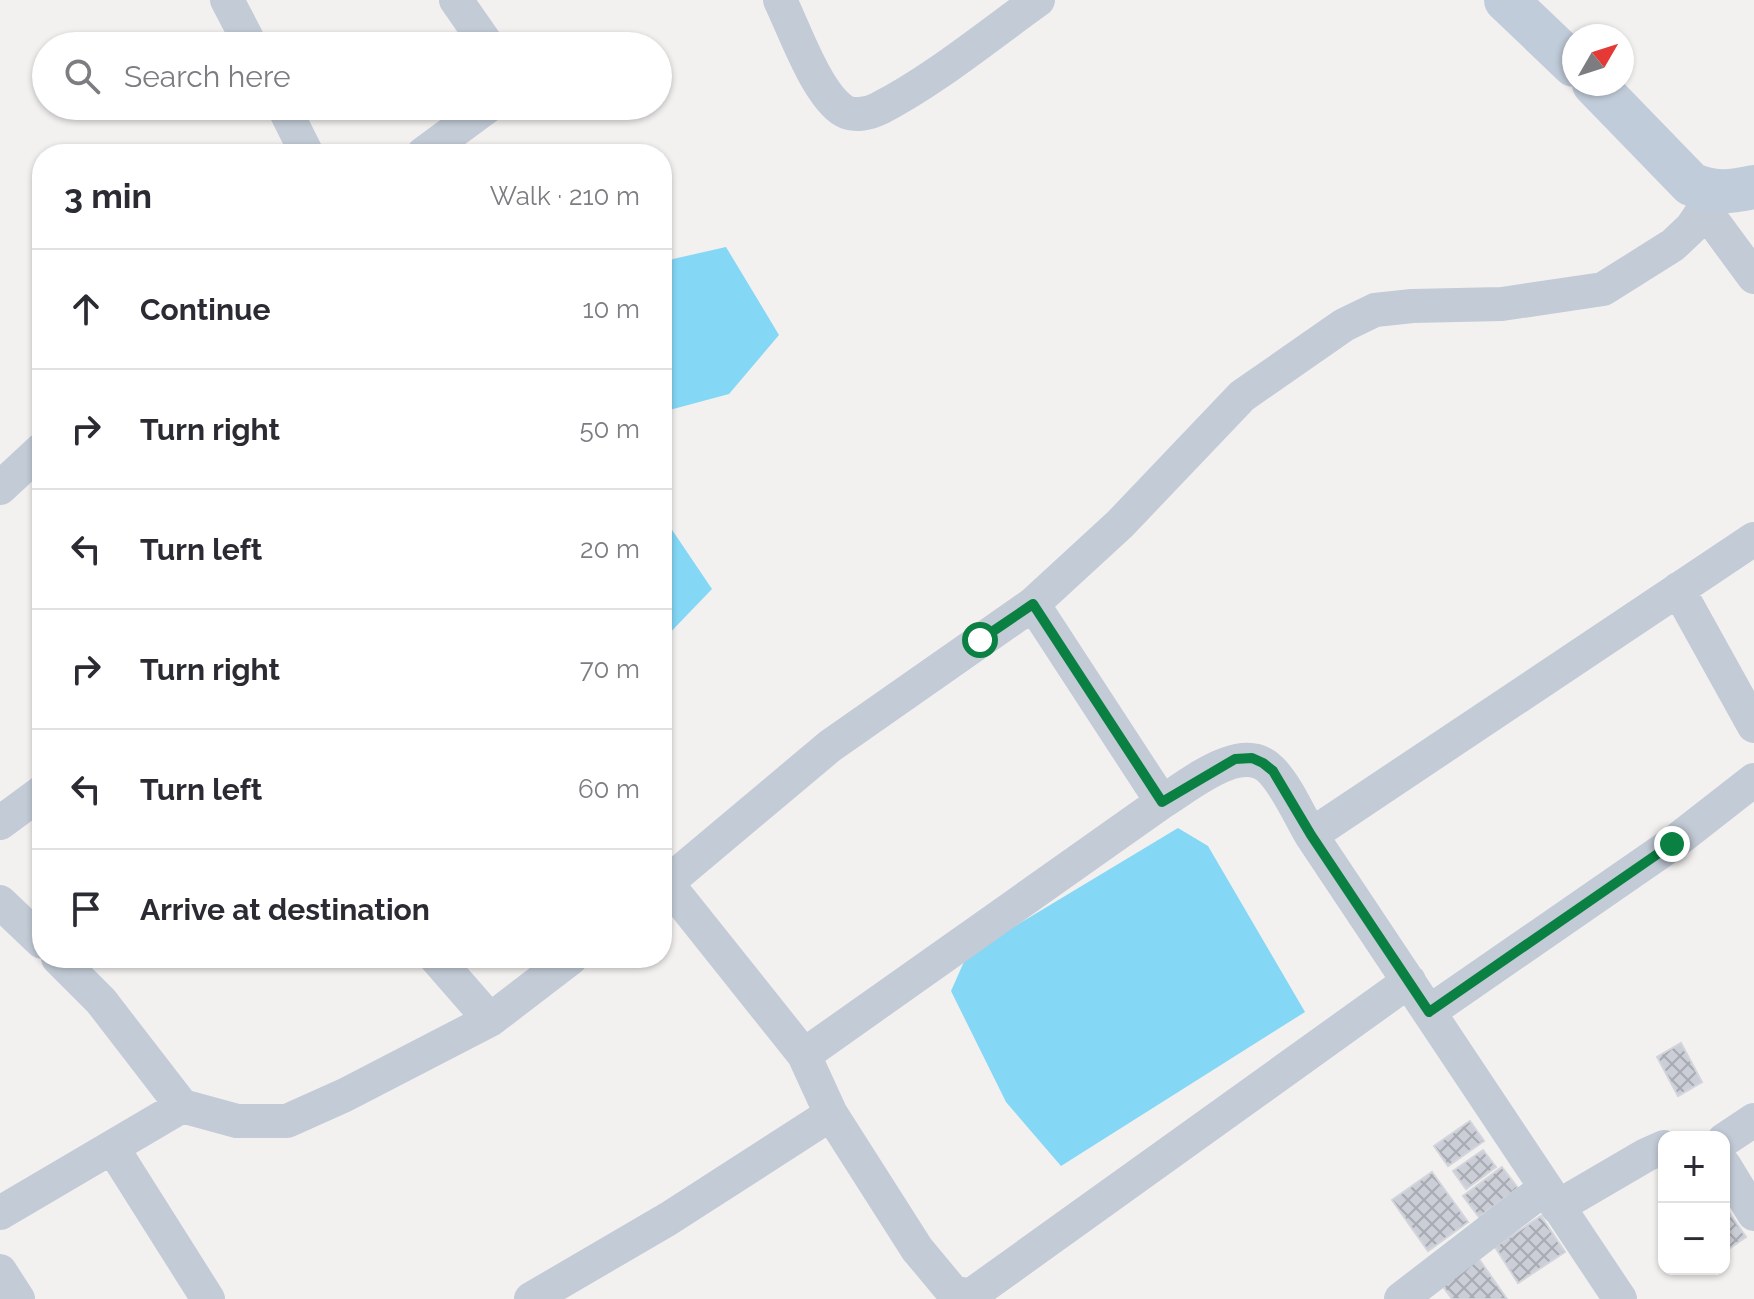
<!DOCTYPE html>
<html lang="en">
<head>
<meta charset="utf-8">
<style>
	:root { --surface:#fff; --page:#f7f7f7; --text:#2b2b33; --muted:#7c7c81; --line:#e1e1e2 }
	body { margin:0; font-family:Raleway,sans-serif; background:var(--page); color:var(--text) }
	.controls { position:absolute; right:24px; bottom:24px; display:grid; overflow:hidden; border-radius:16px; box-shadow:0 2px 6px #0004 }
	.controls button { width:72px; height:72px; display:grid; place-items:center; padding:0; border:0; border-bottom:2px solid var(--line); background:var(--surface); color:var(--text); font:40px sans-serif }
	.compass { position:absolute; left:1562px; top:24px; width:72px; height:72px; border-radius:50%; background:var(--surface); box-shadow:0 2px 6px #0004; rotate:51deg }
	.stop { position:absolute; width:24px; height:24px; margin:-18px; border:6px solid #0b8043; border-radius:50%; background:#fff }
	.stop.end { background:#0b8043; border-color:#fff; box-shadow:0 2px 8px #0008 }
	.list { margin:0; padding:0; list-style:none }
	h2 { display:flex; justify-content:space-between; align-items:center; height:104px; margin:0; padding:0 32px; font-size:34px }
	h2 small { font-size:26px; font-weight:400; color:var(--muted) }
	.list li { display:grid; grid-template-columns:52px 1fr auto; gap:24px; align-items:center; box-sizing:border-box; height:120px; padding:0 32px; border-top:2px solid var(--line) }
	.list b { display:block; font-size:30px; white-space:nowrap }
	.list em { font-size:26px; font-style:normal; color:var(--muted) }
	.icon { flex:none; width:44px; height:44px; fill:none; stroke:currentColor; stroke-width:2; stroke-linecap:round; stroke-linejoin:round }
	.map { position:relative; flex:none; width:1754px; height:1299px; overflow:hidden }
	.search { position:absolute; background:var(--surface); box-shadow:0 2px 6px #0004; left:32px; top:32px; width:640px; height:88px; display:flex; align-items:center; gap:20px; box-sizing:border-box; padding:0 28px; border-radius:44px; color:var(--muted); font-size:30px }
	.panel { position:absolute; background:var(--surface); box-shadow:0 2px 6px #0004; left:32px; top:144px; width:640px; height:824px; border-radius:32px }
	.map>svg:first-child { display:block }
	.water { fill:#84d7f5 }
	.building { fill:url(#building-cross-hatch); stroke:#d3d5dc; stroke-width:2 }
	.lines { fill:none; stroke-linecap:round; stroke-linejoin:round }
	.street { stroke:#c2cbd6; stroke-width:34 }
	.secondary { stroke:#c1ccda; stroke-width:44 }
	.route { stroke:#0b8043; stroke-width:10 }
</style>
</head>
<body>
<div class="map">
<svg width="1754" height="1299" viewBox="0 0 1754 1299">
	<defs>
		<pattern id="building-cross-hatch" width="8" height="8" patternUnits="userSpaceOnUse" patternTransform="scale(2)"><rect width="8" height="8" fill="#cbced6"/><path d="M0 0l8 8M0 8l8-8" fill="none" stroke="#a7aab1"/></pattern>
	</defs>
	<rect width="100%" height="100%" fill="#f3f0f0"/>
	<path class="water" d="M726 247 779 335 729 394 662 412V270L673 259Z
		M662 515 712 589 662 641Z
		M1178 828 1208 846 1305 1012 1061 1166 1006 1102 951 991 967 955Z"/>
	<path class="building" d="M1681 1043 1702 1082 1678 1096 1657 1057Z
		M1470 1121 1484 1141 1448 1166 1434 1146Z
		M1483 1150 1496 1167 1466 1189 1453 1171Z
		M1502 1167 1518 1188 1479 1217 1463 1196Z
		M1432 1172 1468 1222 1428 1251 1392 1200Z
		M1724 1205 1746 1237 1724 1252Z
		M1541 1216 1565 1252 1518 1283 1495 1247Z
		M1474 1252 1507 1299H1452L1437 1278Z"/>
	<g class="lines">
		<path class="street" d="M227 0 251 46
			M456 0 488 46
			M780 0C794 29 817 95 844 111 854 117 871 113 880 108 933 81 989 35 1038 0
			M283 106 307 154
			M423 154 488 106
			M1704 209 1754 277
			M0 488 42 449
			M1678 589 1754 726
			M1033 604 1162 802C1190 785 1243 739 1272 771 1288 788 1299 815 1311 835L1620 1299
			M0 823 42 792
			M1311 835 1754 539
			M662 877 804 1055 831 1114 917 1249 952 1291 976 1299
			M662 887 830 746 1033 604 1120 524 1242 396 1344 325 1375 310 1412 306 1502 304 1603 289 1673 245 1692 227 1704 209 1708 192
			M0 902 42 942
			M58 958 101 1001 182 1106 237 1121H287L345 1095 490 1020 571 958
			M436 958 490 1020
			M1429 1012 1672 844 1754 780
			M804 1055 1162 802
			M1724 1140 1754 1120
			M112 1147 208 1299
			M1724 1165 1754 1214
			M1557 1207 1646 1155 1664 1147
			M0 1213 182 1106
			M0 1271 18 1299
			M970 1296 1409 981
			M531 1299 668 1219 831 1114
			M1401 1299 1545 1188"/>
		<path class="secondary" d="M1506 0 1574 65
			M1594 84 1691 184C1713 194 1731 192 1754 187"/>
	</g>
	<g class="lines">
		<path class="route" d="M980 640 1033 604 1162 802 1235 759 1252 758 1263 763 1273 771 1311 835 1429 1012 1672 844"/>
	</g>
</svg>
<div class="controls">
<button>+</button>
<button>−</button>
</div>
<svg class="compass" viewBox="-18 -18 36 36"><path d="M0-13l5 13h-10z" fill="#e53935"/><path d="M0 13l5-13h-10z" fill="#7c7c81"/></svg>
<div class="stop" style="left:980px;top:640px"></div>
<div class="stop end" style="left:1672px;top:844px"></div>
<div class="search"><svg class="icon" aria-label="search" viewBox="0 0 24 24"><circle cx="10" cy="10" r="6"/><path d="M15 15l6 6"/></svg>Search here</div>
<section class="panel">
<h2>3 min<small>Walk · 210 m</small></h2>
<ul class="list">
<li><svg class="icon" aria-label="ahead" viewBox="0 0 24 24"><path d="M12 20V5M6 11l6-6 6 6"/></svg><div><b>Continue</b></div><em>10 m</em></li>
<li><svg class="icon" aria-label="right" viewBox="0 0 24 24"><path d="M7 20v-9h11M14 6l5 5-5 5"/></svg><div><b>Turn right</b></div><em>50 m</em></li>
<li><svg class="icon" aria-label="left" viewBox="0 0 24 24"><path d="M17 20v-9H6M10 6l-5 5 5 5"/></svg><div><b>Turn left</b></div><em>20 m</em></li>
<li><svg class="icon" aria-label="right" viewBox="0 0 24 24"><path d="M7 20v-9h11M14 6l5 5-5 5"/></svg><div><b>Turn right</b></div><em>70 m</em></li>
<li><svg class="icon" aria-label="left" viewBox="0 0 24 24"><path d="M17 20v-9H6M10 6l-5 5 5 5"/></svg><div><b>Turn left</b></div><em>60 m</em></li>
<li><svg class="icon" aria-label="arrive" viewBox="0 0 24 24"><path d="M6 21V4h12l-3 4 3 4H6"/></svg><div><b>Arrive at destination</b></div></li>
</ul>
</section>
</div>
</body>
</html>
